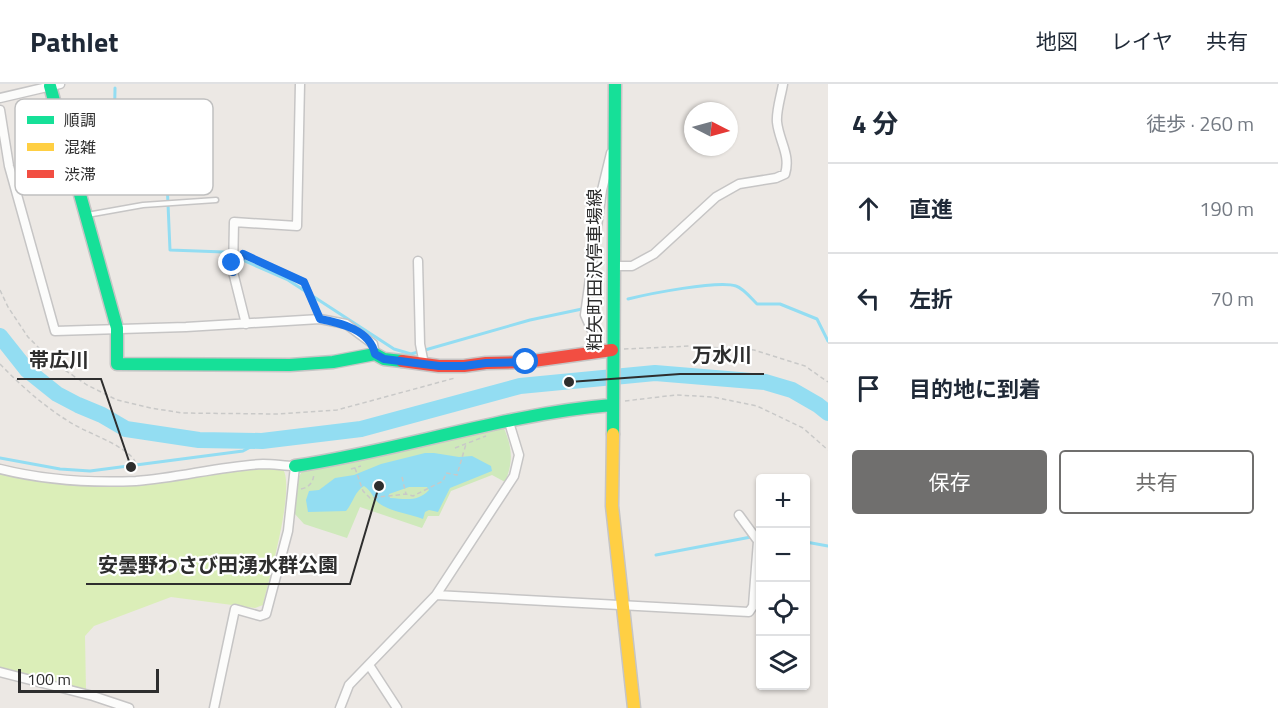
<!DOCTYPE html>
<html lang="ja">
<head>
<meta charset="utf-8">
<style>
	:root { --surface:#fff; --page:#f6f6f7; --text:#1f2937; --muted:#747a83; --line:#e0e1e3; --accent:#706f6e }
	body { margin:0; font-family:"Titillium Web","Noto Sans JP",sans-serif; background:var(--page); color:var(--text) }
	.controls { position:absolute; right:18px; bottom:18px; display:grid; overflow:hidden; border-radius:6px; box-shadow:0 2px 4px #0004 }
	.controls button { width:54px; height:54px; display:grid; place-items:center; padding:0; border:0; border-bottom:2px solid var(--line); background:var(--surface); color:var(--text); font:30px sans-serif }
	.compass { position:absolute; left:684px; top:18px; width:54px; height:54px; border-radius:50%; background:var(--surface); box-shadow:0 2px 4px #0004; rotate:96deg }
	.scale { position:absolute; left:18px; bottom:15px; width:141px; box-sizing:border-box; padding-left:6px; border:3px solid #2e2e2e; border-top:0; font-size:16px; line-height:21px; white-space:nowrap; color:#2e2e2e; -webkit-text-stroke:4px #fff; paint-order:stroke }
	.stop { position:absolute; width:18px; height:18px; margin:-14px; border:4px solid #1a73e8; border-radius:50%; background:#fff }
	.stop.end { background:#1a73e8; border-color:#fff; box-shadow:0 2px 6px #0008 }
	.list { margin:0; padding:0; list-style:none }
	h2 { display:flex; justify-content:space-between; align-items:center; height:78px; margin:0; padding:0 24px; font-size:26px }
	h2 small { font-size:20px; font-weight:400; color:var(--muted) }
	.list li { display:grid; grid-template-columns:39px 1fr auto; gap:18px; align-items:center; box-sizing:border-box; height:90px; padding:0 24px; border-top:2px solid var(--line) }
	.list b { display:block; font-size:22px; white-space:nowrap }
	.list em { font-size:20px; font-style:normal; color:var(--muted) }
	.actions { display:flex; gap:12px; padding:18px 24px }
	.actions a { flex:1; padding:14px 0; border:2px solid var(--accent); border-radius:6px; text-align:center; font-size:21px; color:var(--accent) }
	.actions .main { background:var(--accent); color:#fff }
	.icon { flex:none; width:33px; height:33px; fill:none; stroke:currentColor; stroke-width:2; stroke-linecap:round; stroke-linejoin:round }
	.map { position:relative; flex:none; width:828px; height:624px; overflow:hidden }
	header { display:flex; align-items:center; gap:36px; box-sizing:border-box; height:84px; padding:0 30px; background:var(--surface); border-bottom:2px solid var(--line) }
	header strong { font-size:28px }
	nav { display:flex; gap:33px; margin-inline-start:auto; font-size:21px }
	main { display:flex }
	aside { flex:1; background:var(--surface) }
	.map>svg:first-child { display:block }
	.green { fill:#cfe9bb }
	.pitch { fill:#dbeeb8 }
	.water { fill:#93ddf2; fill-rule:evenodd }
	.lines { fill:none; stroke-linecap:round; stroke-linejoin:round }
	.stream { stroke:#93ddf2; stroke-width:3 }
	.river { stroke:#93ddf2; stroke-width:16 }
	.lane-casing { stroke:#c6c5c5; stroke-width:7 }
	.street-casing { stroke:#c6c5c5; stroke-width:11 }
	.fast-casing { stroke:#c6c5c5; stroke-width:15 }
	.slow-casing { stroke:#c6c5c5; stroke-width:15 }
	.jam-casing { stroke:#c6c5c5; stroke-width:15 }
	.path { stroke:#c9c9c8; stroke-width:1.5; stroke-dasharray:4.5 3; stroke-linecap:butt }
	.lane { stroke:#fcfcfb; stroke-width:4 }
	.street { stroke:#fcfcfb; stroke-width:8 }
	.fast { stroke:#16e098; stroke-width:12 }
	.slow { stroke:#ffcf43; stroke-width:12 }
	.jam { stroke:#f24e42; stroke-width:12 }
	.route { stroke:#1a73e8; stroke-width:8 }
	.labels { text-anchor:middle; stroke-width:4.5; stroke-linejoin:round; paint-order:stroke }
	.street-label { font-size:18px; fill:#2e2e2e; stroke:#fff }
	.key { fill:#fff; stroke:#c0c0c0; stroke-width:1.5 }
	.key-label { font-size:16px; fill:#2e2e2e }
	.leader { fill:none; stroke:#2e2e2e; stroke-width:2 }
	.callout-dot { fill:#2e2e2e; stroke:#fff; stroke-width:2 }
	.callout-label { font-size:20px; text-anchor:middle; font-weight:bold; fill:#2e2e2e; stroke:#fff; stroke-width:4.5; stroke-linejoin:round; paint-order:stroke }
</style>
</head>
<body>
<header>
<strong>Pathlet</strong>
<nav><a>地図</a><a>レイヤ</a><a>共有</a></nav>
</header>
<main>
<div class="map">
<svg width="828" height="624" viewBox="0 0 828 624">
	<rect width="100%" height="100%" fill="#ece8e4"/>
	<path class="green" d="M503 342C512 362 514 377 505 398L492 391 451 407 439 432H428L422 444 360 423 347 454 304 440 294 429 296 397 303 386C352 381 397 367 444 355 463 350 483 346 503 342Z"/>
	<path class="pitch" d="M282 384C297 400 268 498 263 521L255 524 171 513 94 542 85 552 86 607 0 584V388C47 395 94 405 141 401 189 396 235 385 282 384Z"/>
	<path class="water" d="M425 369H434L459 373 472 372 491 382 492 387 450 404 438 428 429 426 425 428 423 435C410 430 392 428 380 420 373 415 372 407 364 402 355 407 353 419 346 427L308 428 306 416 309 407 319 406 335 394 354 391 381 380ZM409 403H427L429 406C418 418 406 415 390 414L389 410Z"/>
	<g class="lines">
		<path class="stream" d="M115 4C115 25 110 84 134 94 145 99 157 93 167 97L170 166 224 168 232 172
			M238 174 288 196 394 265 411 270 530 236 601 221
			M628 215C648 210 718 196 736 202 743 204 751 214 757 220H780L817 235 828 257
			M0 374 60 385 90 387 243 367 262 357
			M806 458 828 462
			M656 471 751 453"/>
		<path class="river" d="M0 252 27 286 57 310 78 321 102 331 126 345 199 356 262 357 361 345 520 302 655 289 765 298 792 306 818 321 828 329"/>
		<defs>
			<path id="lane" d="M87 131 143 121 216 116
				M235 185 243 170 304 198 320 235"/>
			<path id="street" d="M0 14 60 0
				M0 26 9 82 55 247 186 243 320 235 346 240 373 260 375 270
				M418 177 420 260 424 280
				M613 182H632L654 170 716 113 739 100 776 94 785 90C791 71 779 57 777 38 776 27 781 12 783 0
				M246 240 233 188 234 138 297 142 300 0
				M601 267 585 231 602 106 611 69
				M0 385C44 396 91 399 136 397 179 394 220 382 263 380 274 380 285 382 295 382L288 447 266 530 260 532 235 525 214 624
				M436 511 749 528 753 522 758 457 739 431
				M369 581 397 624
				M0 588 93 612 129 624
				M340 624 349 601 436 511 514 392 519 371 508 335"/>
			<path id="fast" d="M50 2 117 244V280L290 281 333 278 375 270 384 275 402 277
				M613 350 615 0
				M295 382C402 366 504 330 612 321"/>
			<path id="slow" d="M613 350 612 422 634 624"/>
			<path id="jam" d="M402 277 439 282H464L486 279 526 278 612 266"/>
		</defs>
		<use href="#lane" class="lane-casing"/>
		<use href="#street" class="street-casing"/>
		<use href="#fast" class="fast-casing"/>
		<use href="#slow" class="slow-casing"/>
		<use href="#jam" class="jam-casing"/>
		<path class="path" d="M0 206 8 223 28 253 53 278 87 301 117 316 151 324 182 329 277 330 337 326 455 294
			M624 265 691 262 754 266 805 282 828 298
			M0 280C22 303 46 324 73 340 92 351 114 357 131 372 136 376 136 382 136 389
			M625 317 676 311 713 313 757 322 803 344 828 366
			M455 364 486 352
			M355 384 363 407 370 414 406 410 413 412 443 397 446 389 457 391 466 360
			M351 385 361 382
			M402 393 406 410
			M301 405C310 403 313 398 314 390"/>
		<use href="#lane" class="lane"/>
		<use href="#street" class="street"/>
		<use href="#fast" class="fast"/>
		<use href="#slow" class="slow"/>
		<use href="#jam" class="jam"/>
	</g>
	<g class="lines">
		<path class="route" d="M232 179 233 188 243 170 304 198 320 235C341 239 370 246 375 270L384 275 439 282H464L486 279 526 278"/>
	</g>
	<g class="labels">
		<g class="street-label">
			<text transform="translate(595 186) rotate(-90)" y="6">粕矢町田沢停車場線</text>
		</g>
	</g>
	<rect x="15" y="15" width="198" height="96" rx="9" class="key"/>
	<rect x="27" y="32" width="27" height="8" fill="#16e098"/>
	<rect x="27" y="59" width="27" height="8" fill="#ffcf43"/>
	<rect x="27" y="86" width="27" height="8" fill="#f24e42"/>
	<g class="key-label">
		<text x="64" y="42">順調</text>
		<text x="64" y="69">混雑</text>
		<text x="64" y="96">渋滞</text>
	</g>
	<path class="leader" d="M569 298L680 290H764M131 383L101 295H17M379 402L350 500H86"/>
	<g class="callout-dot">
		<circle cx="569" cy="298" r="6"/>
		<circle cx="131" cy="383" r="6"/>
		<circle cx="379" cy="402" r="6"/>
	</g>
	<g class="callout-label">
		<text x="722" y="278">万水川</text>
		<text x="59" y="283">帯広川</text>
		<text x="218" y="488">安曇野わさび田湧水群公園</text>
	</g>
</svg>
<div class="controls">
<button>+</button>
<button>−</button>
<button><svg class="icon" aria-label="locate" viewBox="0 0 24 24"><circle cx="12" cy="12" r="6"/><path d="M12 2v4M12 18v4M2 12h4M18 12h4"/></svg></button>
<button><svg class="icon" aria-label="layers" viewBox="0 0 24 24"><path d="M12 4l9 5-9 5-9-5zM3 14l9 5 9-5"/></svg></button>
</div>
<svg class="compass" viewBox="-18 -18 36 36"><path d="M0-13l5 13h-10z" fill="#e53935"/><path d="M0 13l5-13h-10z" fill="#747a83"/></svg>
<div class="scale">100 m</div>
<div class="stop" style="left:526px;top:278px"></div>
<div class="stop end" style="left:232px;top:179px"></div>
</div>
<aside>
<h2>4 分<small>徒歩 · 260 m</small></h2>
<ul class="list">
<li><svg class="icon" aria-label="ahead" viewBox="0 0 24 24"><path d="M12 20V5M6 11l6-6 6 6"/></svg><div><b>直進</b></div><em>190 m</em></li>
<li><svg class="icon" aria-label="left" viewBox="0 0 24 24"><path d="M17 20v-9H6M10 6l-5 5 5 5"/></svg><div><b>左折</b></div><em>70 m</em></li>
<li><svg class="icon" aria-label="arrive" viewBox="0 0 24 24"><path d="M6 21V4h12l-3 4 3 4H6"/></svg><div><b>目的地に到着</b></div></li>
</ul>
<div class="actions"><a class="main">保存</a><a>共有</a></div>
</aside>
</main>
</body>
</html>
